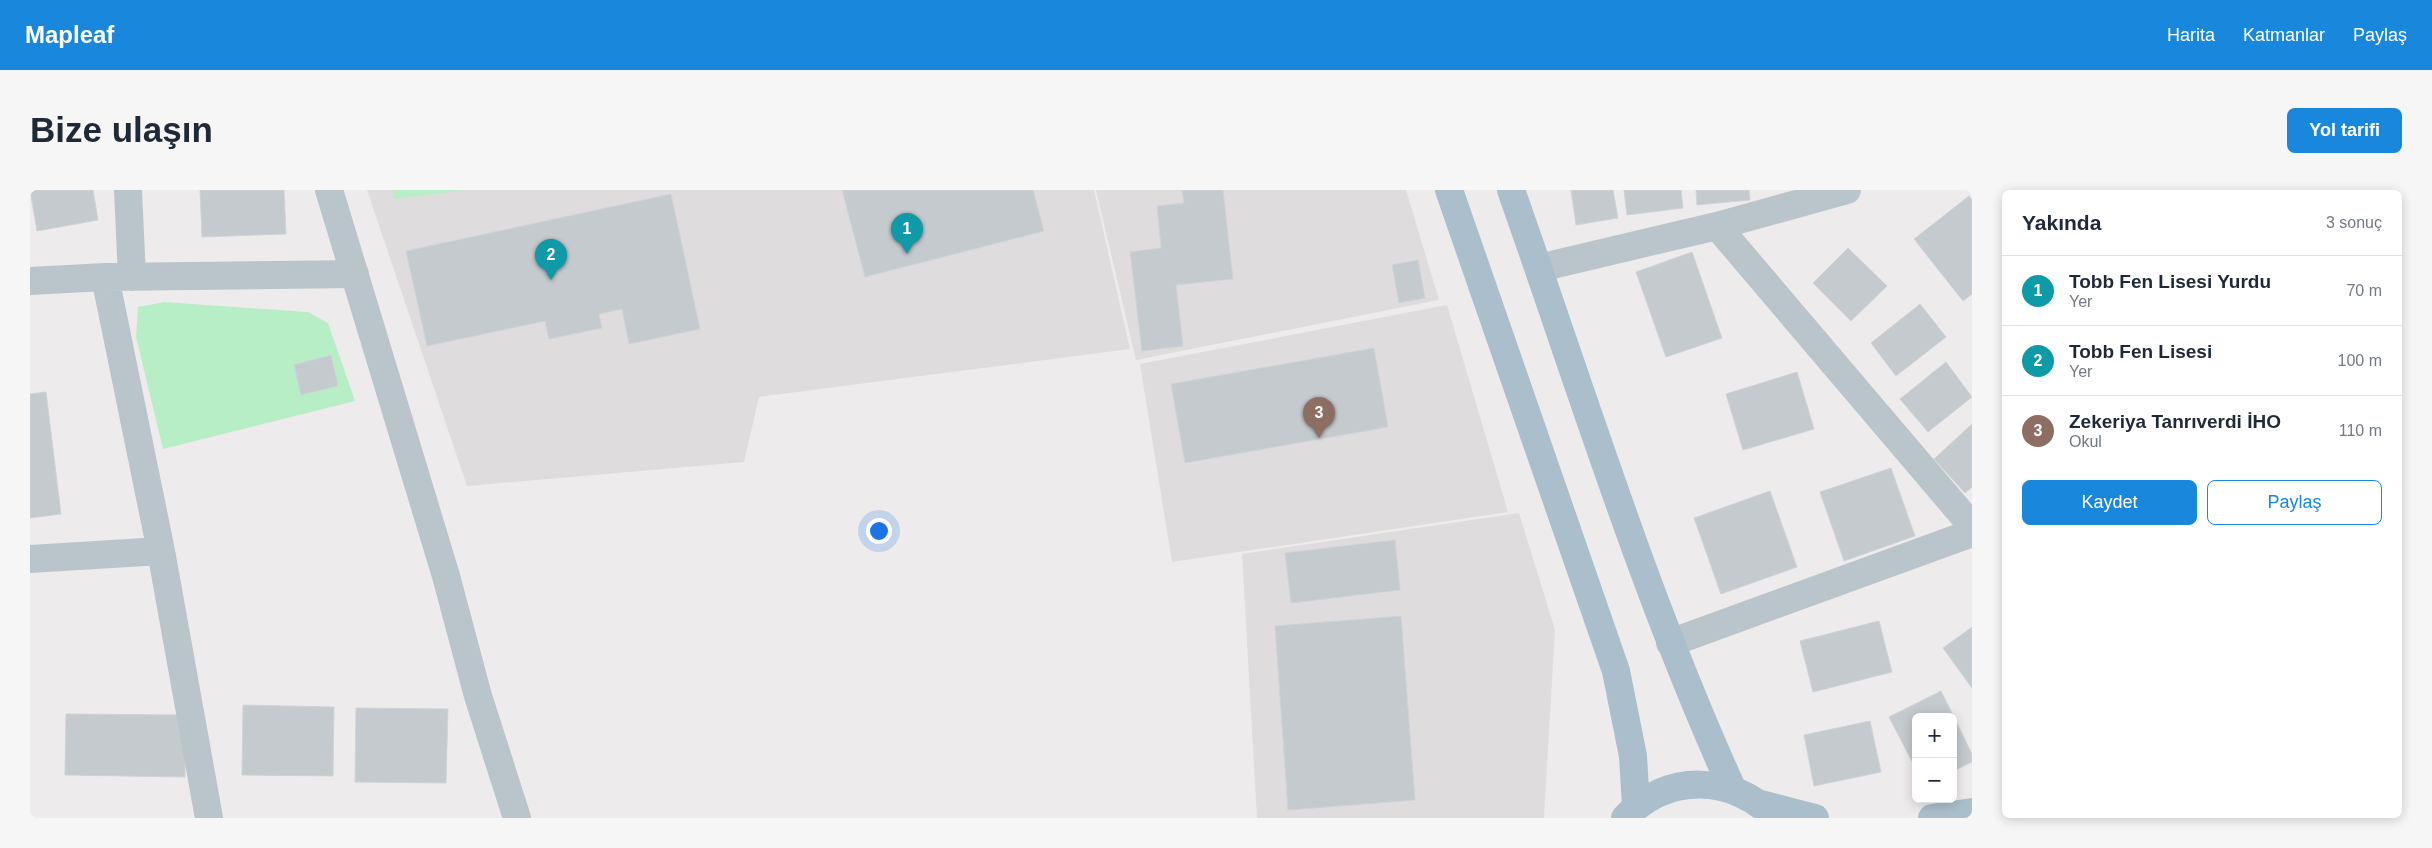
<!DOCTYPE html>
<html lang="tr">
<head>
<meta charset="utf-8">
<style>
	:root { --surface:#fff; --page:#f6f6f7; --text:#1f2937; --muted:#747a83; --line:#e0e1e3; --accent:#1887dc }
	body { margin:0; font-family:Helvetica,sans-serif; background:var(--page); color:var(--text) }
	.controls { position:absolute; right:15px; bottom:15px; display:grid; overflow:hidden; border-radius:8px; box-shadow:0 2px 12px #0003 }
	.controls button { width:45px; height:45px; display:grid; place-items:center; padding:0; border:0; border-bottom:1px solid var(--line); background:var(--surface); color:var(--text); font:25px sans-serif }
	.you { position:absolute; left:848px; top:340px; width:18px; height:18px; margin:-12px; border:4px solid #fff; border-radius:50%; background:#1a73e8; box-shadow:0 0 0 8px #1a73e833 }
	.badge { display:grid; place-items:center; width:32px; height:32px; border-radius:50%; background:var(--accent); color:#fff; font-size:16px; font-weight:700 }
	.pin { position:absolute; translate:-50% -41px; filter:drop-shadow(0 1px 2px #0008) }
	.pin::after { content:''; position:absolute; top:26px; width:18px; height:15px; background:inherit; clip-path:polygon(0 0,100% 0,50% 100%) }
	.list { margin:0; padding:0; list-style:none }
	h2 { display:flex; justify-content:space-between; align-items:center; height:65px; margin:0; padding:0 20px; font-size:21px }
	h2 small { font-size:16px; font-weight:400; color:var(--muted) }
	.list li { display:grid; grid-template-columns:32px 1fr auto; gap:15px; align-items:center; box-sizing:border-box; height:70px; padding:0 20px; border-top:1px solid var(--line) }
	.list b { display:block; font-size:19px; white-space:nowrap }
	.list p { margin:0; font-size:16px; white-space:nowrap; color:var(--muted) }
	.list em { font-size:16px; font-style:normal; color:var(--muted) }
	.actions { display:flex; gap:10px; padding:15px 20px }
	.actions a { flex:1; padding:11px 0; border:1px solid var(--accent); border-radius:8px; text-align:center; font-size:18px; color:var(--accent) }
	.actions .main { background:var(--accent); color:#fff }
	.map { position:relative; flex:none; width:1942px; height:628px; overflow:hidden; border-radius:8px }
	header { display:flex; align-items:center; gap:30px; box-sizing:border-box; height:70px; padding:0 25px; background:var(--accent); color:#fff }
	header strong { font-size:24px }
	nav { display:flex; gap:28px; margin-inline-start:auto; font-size:18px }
	.intro { display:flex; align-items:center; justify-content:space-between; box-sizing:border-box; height:120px; padding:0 30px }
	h1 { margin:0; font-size:35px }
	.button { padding:12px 22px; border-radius:8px; background:var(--accent); color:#fff; font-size:18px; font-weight:700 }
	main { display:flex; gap:30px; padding:0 30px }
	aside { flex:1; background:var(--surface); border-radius:8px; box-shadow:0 2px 12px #0003 }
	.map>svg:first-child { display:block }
	.education { fill:#dfdcde }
	.green { fill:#b8eec6 }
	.building { fill:#c5cacf; stroke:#cfd3d7 }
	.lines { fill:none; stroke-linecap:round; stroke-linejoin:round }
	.minor { stroke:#b9c5cb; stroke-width:28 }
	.major { stroke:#aabfcb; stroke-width:28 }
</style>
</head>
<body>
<header>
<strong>Mapleaf</strong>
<nav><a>Harita</a><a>Katmanlar</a><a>Paylaş</a></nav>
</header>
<div class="intro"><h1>Bize ulaşın</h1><a class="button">Yol tarifi</a></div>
<main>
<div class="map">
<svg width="1942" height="628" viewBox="0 0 1942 628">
	<rect width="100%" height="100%" fill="#eeebec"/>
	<path class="education" d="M337 0H1064L1100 159 729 207 714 272 437 296Z
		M1066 0H1376L1409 110 1106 170Z
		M1417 115 1478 322 1142 372 1110 174Z
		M1489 323 1525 440 1514 628H1227L1212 364Z"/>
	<path class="green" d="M363 0H435L364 9Z
		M134 112 278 122 298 133 325 211 133 259 106 147 108 117Z"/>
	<path class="building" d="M0 0H63L68 30 7 41Z
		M170 0H254L256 44 172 47Z
		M812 0H1003L1014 41 835 87Z
		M1152 0H1193L1203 89 1146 95 1153 156 1112 161 1100 62 1131 58 1127 16 1154 13Z
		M1541 0H1583L1588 28 1546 35Z
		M1594 0H1651L1653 18 1597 25Z
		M1666 0H1719L1720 10 1667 15Z
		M641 4 670 139 599 154 592 119 569 124 572 138 519 149 515 131 397 156 376 61Z
		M1939 6 1942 10V104L1933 111 1884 49Z
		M1818 58 1857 96 1821 131 1783 93Z
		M1662 62 1692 148 1636 167 1606 82Z
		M1388 70 1395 108 1369 113 1362 75Z
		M1890 114 1916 147 1866 186 1841 153Z
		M1344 158 1358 237 1155 273 1141 194Z
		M301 165 308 196 271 205 264 175Z
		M1916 172 1942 207 1898 242 1870 209Z
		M1767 182 1784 239 1713 260 1696 204Z
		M16 202 31 324 0 328V204Z
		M1942 234V297L1935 303 1904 269Z
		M1861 278 1885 346 1814 371 1790 302Z
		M1740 301 1767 377 1691 404 1664 328Z
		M1365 350 1370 400 1261 413 1255 363Z
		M1371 426 1385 610 1258 620 1245 436Z
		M1849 431 1862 482 1783 502 1770 451Z
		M1942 437V498L1913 458Z
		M1911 501 1942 564V572L1923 581V527H1886V579L1859 527Z
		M213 515 304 517 303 586 212 585Z
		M326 518 418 519 416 593 325 592Z
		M36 524 155 525V587L35 585Z
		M1840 531 1851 582 1784 596 1774 545Z"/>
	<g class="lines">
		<path class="minor" d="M98 0 102 87
			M299 0 416 386 448 506 487 628
			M1687 36 1942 336
			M1509 78 1687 36 1817 0
			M75 87 131 361 179 628
			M0 91 75 87 325 84
			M0 369 131 361
			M1640 453 1942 343"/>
		<path class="major" d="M1419 0 1586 481 1603 566 1606 616
			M1481 0C1552 201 1614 404 1702 598
			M1731 614 1785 628
			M1595 628C1636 582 1704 585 1745 628
			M1902 628 1942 622"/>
	</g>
</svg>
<div class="controls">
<button>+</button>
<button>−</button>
</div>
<div class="you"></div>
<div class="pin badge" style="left:877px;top:64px;background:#0f9aa8">1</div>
<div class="pin badge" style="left:521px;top:90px;background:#0f9aa8">2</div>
<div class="pin badge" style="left:1289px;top:248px;background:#8d6e63">3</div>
</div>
<aside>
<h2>Yakında<small>3 sonuç</small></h2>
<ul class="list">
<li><span class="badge" style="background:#0f9aa8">1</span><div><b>Tobb Fen Lisesi Yurdu</b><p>Yer</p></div><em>70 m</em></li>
<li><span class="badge" style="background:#0f9aa8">2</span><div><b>Tobb Fen Lisesi</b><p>Yer</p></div><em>100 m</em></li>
<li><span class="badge" style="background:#8d6e63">3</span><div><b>Zekeriya Tanrıverdi İHO</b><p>Okul</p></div><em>110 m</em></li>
</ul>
<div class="actions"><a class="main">Kaydet</a><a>Paylaş</a></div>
</aside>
</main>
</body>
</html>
